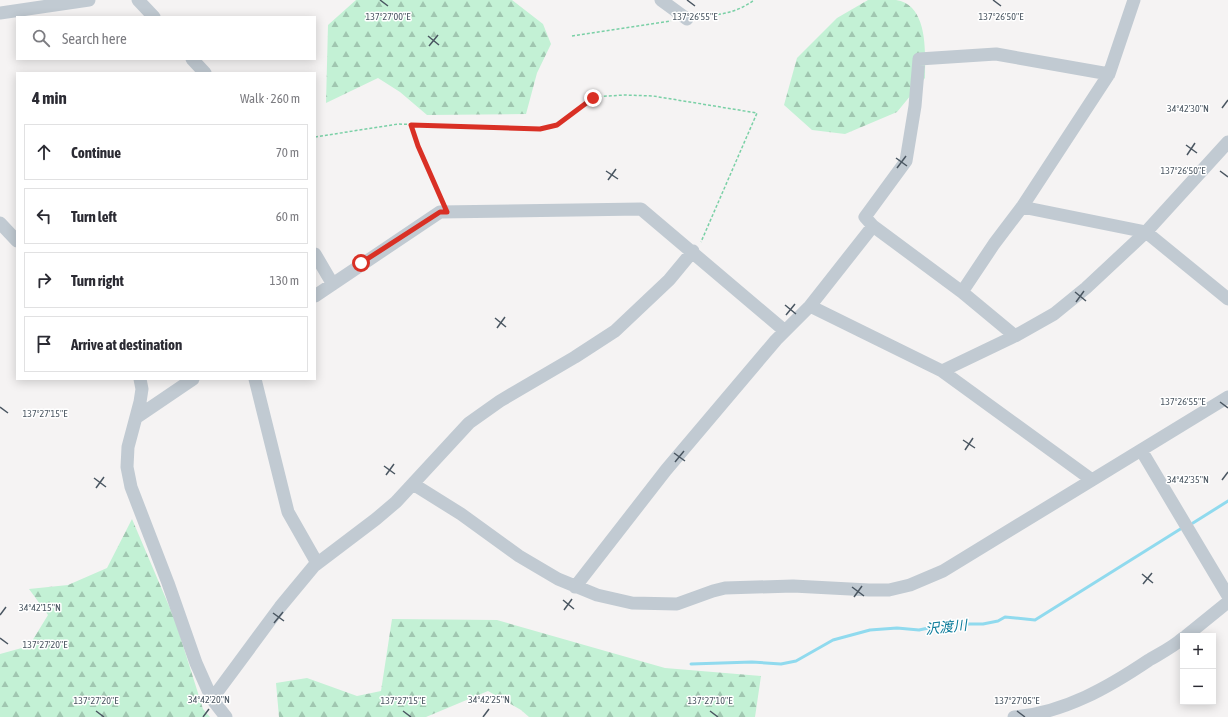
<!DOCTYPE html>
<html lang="en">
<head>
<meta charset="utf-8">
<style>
	:root { --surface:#fff; --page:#f2f2f3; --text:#2b2b33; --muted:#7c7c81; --line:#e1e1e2 }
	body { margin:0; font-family:"Asap Condensed","Noto Sans JP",sans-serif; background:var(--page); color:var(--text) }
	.controls { position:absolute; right:12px; bottom:12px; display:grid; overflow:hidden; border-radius:0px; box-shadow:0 2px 10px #0003 }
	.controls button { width:36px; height:36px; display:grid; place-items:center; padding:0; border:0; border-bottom:1px solid var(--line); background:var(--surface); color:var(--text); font:20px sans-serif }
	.stop { position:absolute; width:12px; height:12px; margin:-9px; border:3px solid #d93025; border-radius:50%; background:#fff }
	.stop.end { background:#d93025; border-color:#fff; box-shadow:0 1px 4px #0008 }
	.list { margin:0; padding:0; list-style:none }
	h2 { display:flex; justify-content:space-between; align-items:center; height:52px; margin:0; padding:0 16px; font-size:17px }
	h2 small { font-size:13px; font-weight:400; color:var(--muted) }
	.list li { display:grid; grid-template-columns:26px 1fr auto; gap:12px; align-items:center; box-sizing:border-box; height:56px; margin:0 8px 8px; padding:0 8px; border:1px solid var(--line); border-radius:0px }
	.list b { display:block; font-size:15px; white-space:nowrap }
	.list em { font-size:13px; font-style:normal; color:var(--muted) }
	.icon { flex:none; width:22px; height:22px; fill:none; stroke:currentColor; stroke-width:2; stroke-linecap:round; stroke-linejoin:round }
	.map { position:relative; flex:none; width:1228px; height:717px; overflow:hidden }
	.search { position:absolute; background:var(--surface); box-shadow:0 2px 10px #0003; left:16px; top:16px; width:300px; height:44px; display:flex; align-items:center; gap:10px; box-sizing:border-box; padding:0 14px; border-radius:0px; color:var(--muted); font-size:15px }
	.panel { position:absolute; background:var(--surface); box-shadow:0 2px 10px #0003; left:16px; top:72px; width:300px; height:308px; border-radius:0px }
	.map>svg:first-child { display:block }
	.forest { fill:url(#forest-firs) }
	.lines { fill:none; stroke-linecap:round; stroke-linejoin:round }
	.stream { stroke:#90daee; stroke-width:3 }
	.path { stroke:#7ad0a6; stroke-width:1.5; stroke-dasharray:3 2; stroke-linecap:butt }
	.minor { stroke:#c1cad2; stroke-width:13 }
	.route { stroke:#d93025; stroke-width:5 }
	.ticks { fill:none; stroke:#4a5661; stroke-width:1.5 }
	.labels { text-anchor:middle; stroke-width:3; stroke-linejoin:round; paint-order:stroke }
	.water-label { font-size:14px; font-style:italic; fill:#0c7c9b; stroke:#fff }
	.ticks-label { font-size:10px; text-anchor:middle; fill:#4a5661; stroke:#fff; stroke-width:3; stroke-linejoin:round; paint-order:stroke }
</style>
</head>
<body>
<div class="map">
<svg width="1228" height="717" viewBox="0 0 1228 717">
	<defs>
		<pattern id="forest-firs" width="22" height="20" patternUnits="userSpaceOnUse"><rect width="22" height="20" fill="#c3f1d5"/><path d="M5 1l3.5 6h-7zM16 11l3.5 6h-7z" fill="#a0c6b0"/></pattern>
	</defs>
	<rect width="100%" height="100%" fill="#f5f3f3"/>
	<path class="forest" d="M356 0H512L543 24 551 44 537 73 526 114 427 115 400 92 378 78 326 103 328 25Z
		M868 0C877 0 887 0 896 0 929 5 925 54 925 78L897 112 845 134 812 130 784 105 797 58 837 18Z
		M132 519 175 620 203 709 210 717H0V654L29 646 48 615 29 589 68 585 107 568Z
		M392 619 497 620 665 668 761 676 755 717H529L521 710 488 691 426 717H279L276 683 307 678 357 696 381 691Z"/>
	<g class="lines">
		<path class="stream" d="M1193 523 1228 501
			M691 664 752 662 781 664 796 661 833 640 870 630 897 628 919 630 947 624H983L998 621 1005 617 1035 620 1182 528"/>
		<path class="path" d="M698 17C719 15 737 13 754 0
			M572 36 671 21
			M411 125 418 146 442 201
			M315 137 398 124 540 129 557 125 593 97 624 95 653 96 757 113 701 242"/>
		<path class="minor" d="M138 0 154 17
			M661 0 687 19
			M0 13 89 0
			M192 59 205 73
			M1022 207 1146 232 1228 299
			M0 223 17 241
			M315 254 332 283
			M962 292 994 244 1022 207 1109 74 1134 0
			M315 296 440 212 641 209 785 331
			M810 306 942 371 1092 480
			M1015 336 962 292 873 226 865 217 906 161 915 106 919 59 996 54 1109 74
			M942 371 1015 336 1054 314 1086 288 1146 232 1228 142
			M140 379 142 389 140 402 128 447 127 467 131 487 168 583 196 663 212 699 226 717
			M255 379 288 512 317 563
			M137 417 193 379
			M1141 450 1228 596
			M413 484 461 514 519 556 558 579 597 595 632 603 677 604 713 591 725 588 793 586 869 590H889L910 585 943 571 1228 397
			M575 587 666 470 776 340 810 306 873 226
			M1186 636 1228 602
			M212 699 280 607 314 566 376 519 396 502 469 423 500 401 575 357 615 331 669 280 693 251
			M1014 717C1064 713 1109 687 1149 660 1161 653 1173 647 1183 638"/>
	</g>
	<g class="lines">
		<path class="route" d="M361 263 440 212H447L418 146 411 125 540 129 557 125 593 98"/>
	</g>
	<path class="ticks" d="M380 0 388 6M687 0 695 6M993 0 1001 6M428 36 439 45M429 46 438 35M1222 108 1228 100M1186 145 1197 153M1187 155 1195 143M896 158 907 166M897 168 906 156M606 171 618 179M1220 171 1228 177M608 180 616 169M1075 292 1086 301M1076 302 1084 291M785 305 796 314M786 315 795 304M495 318 506 327M497 328 505 317M1220 402 1228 408M0 407 8 413M963 440 975 448M965 450 973 438M674 453 685 461M675 462 684 451M384 466 395 474M386 475 394 464M94 478 106 487M1222 480 1228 472M96 488 104 477M1142 574 1153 583M1143 584 1152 573M852 587 864 596M854 597 862 586M563 600 574 609M564 610 572 599M273 613 284 621M0 615 6 607M274 623 283 612M0 638 8 644M96 711 104 717M403 711 411 717M710 711 718 717M1017 711 1025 717M203 717 209 709M483 717 489 709"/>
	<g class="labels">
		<g class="water-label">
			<text transform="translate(946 627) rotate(-6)" y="5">沢渡川</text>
		</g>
	</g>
	<g class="ticks-label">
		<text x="695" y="20">137°26'55"E</text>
		<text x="388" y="20">137°27'00"E</text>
		<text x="1001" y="20">137°26'50"E</text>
		<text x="1188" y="112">34°42'30"N</text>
		<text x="1183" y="174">137°26'50"E</text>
		<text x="1183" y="405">137°26'55"E</text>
		<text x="45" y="417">137°27'15"E</text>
		<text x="1188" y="483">34°42'35"N</text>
		<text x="40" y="611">34°42'15"N</text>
		<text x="45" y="648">137°27'20"E</text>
		<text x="209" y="703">34°42'20"N</text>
		<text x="489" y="703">34°42'25"N</text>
		<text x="96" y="704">137°27'20"E</text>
		<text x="403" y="704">137°27'15"E</text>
		<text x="710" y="704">137°27'10"E</text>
		<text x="1017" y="704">137°27'05"E</text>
	</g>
</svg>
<div class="controls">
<button>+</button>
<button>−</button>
</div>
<div class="stop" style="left:361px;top:263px"></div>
<div class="stop end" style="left:593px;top:98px"></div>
<div class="search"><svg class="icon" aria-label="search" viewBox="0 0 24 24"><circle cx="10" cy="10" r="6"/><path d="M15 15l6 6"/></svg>Search here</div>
<section class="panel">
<h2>4 min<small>Walk · 260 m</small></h2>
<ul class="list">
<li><svg class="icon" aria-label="ahead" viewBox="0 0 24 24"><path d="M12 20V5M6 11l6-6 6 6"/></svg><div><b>Continue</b></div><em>70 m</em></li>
<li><svg class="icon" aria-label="left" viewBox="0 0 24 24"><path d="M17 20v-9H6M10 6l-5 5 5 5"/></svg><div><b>Turn left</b></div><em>60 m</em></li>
<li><svg class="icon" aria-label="right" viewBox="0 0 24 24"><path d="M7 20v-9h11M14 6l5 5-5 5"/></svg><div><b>Turn right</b></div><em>130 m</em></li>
<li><svg class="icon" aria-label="arrive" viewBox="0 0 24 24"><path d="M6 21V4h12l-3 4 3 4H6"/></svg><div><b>Arrive at destination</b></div></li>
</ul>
</section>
</div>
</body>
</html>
